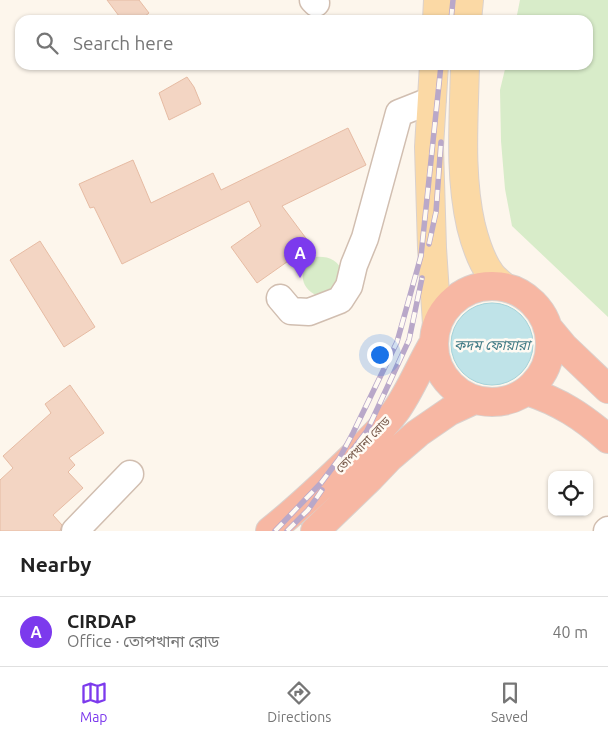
<!DOCTYPE html>
<html lang="en">
<head>
<meta charset="utf-8">
<style>
	:root { --surface:#fff; --page:#f2f2f2; --text:#222; --muted:#767676; --line:#e0e0e0; --accent:#7c3aed }
	body { margin:0; font-family:Ubuntu,"Noto Sans Bengali",sans-serif; background:var(--page); color:var(--text) }
	.controls { position:absolute; right:15px; bottom:15px; display:grid; overflow:hidden; border-radius:10px; box-shadow:0 1px 4px #0004 }
	.controls button { width:45px; height:45px; display:grid; place-items:center; padding:0; border:0; border-bottom:1px solid var(--line); background:var(--surface); color:var(--text); font:25px sans-serif }
	.you { position:absolute; left:379px; top:354px; width:18px; height:18px; margin:-12px; border:4px solid #fff; border-radius:50%; background:#1a73e8; box-shadow:0 0 0 8px #1a73e833 }
	.badge { display:grid; place-items:center; width:32px; height:32px; border-radius:50%; background:var(--accent); color:#fff; font-size:16px; font-weight:700 }
	.pin { position:absolute; translate:-50% -41px; filter:drop-shadow(0 1px 2px #0008) }
	.pin::after { content:''; position:absolute; top:26px; width:18px; height:15px; background:inherit; clip-path:polygon(0 0,100% 0,50% 100%) }
	.list { margin:0; padding:0; list-style:none }
	h2 { display:flex; justify-content:space-between; align-items:center; height:65px; margin:0; padding:0 20px; font-size:21px }
	h2 small { font-size:16px; font-weight:400; color:var(--muted) }
	.list li { display:grid; grid-template-columns:32px 1fr auto; gap:15px; align-items:center; box-sizing:border-box; height:70px; padding:0 20px; border-top:1px solid var(--line) }
	.list b { display:block; font-size:19px; white-space:nowrap }
	.list p { margin:0; font-size:16px; white-space:nowrap; color:var(--muted) }
	.list em { font-size:16px; font-style:normal; color:var(--muted) }
	.icon { flex:none; width:28px; height:28px; fill:none; stroke:currentColor; stroke-width:2; stroke-linecap:round; stroke-linejoin:round }
	.map { position:relative; flex:none; width:608px; height:531px; overflow:hidden }
	.search { position:absolute; background:var(--surface); box-shadow:0 1px 4px #0004; left:15px; right:15px; top:15px; height:55px; display:flex; align-items:center; gap:12px; box-sizing:border-box; padding:0 18px; border-radius:15px; color:var(--muted); font-size:19px }
	.sheet { height:135px; background:var(--surface) }
	nav { display:flex; justify-content:space-around; align-items:center; box-sizing:border-box; height:70px; border-top:1px solid var(--line); background:var(--surface); font-size:14px; color:var(--muted) }
	nav a { display:grid; justify-items:center; gap:2px }
	nav .on { color:var(--accent) }
	.map>svg:first-child { display:block }
	.green { fill:#d8ecc9 }
	.water { fill:#bfe3e8; stroke:#a5d3da }
	.building { fill:#f3d5c3; stroke:#e6bba3 }
	.lines { fill:none; stroke-linecap:round; stroke-linejoin:round }
	.minor-casing { stroke:#d1beb0; stroke-width:29 }
	.major-casing { stroke:#dad1cd; stroke-width:30 }
	.highway-casing { stroke:#dad1cd; stroke-width:30 }
	.minor { stroke:#fff; stroke-width:26 }
	.major { stroke:#fbd9a5; stroke-width:28 }
	.highway { stroke:#f7b7a3; stroke-width:28 }
	.rail-casing { stroke:#b9a8c9; stroke-width:5.5 }
	.rail { stroke:#fffaf3; stroke-width:4; stroke-dasharray:11; stroke-linecap:butt }
	.labels { text-anchor:middle; stroke-width:5; stroke-linejoin:round; paint-order:stroke }
	.street-label { font-size:12px; fill:#7a5c4d; stroke:#fffaf3 }
	.water-label { font-size:14px; font-style:italic; fill:#437c86; stroke:#fffaf3 }
</style>
</head>
<body>
<div class="map">
<svg width="608" height="531" viewBox="0 0 608 531">
	<rect width="100%" height="100%" fill="#fdf6ec"/>
	<path class="green" d="M520 0H608V317L512 226 505 189 501 141 500 90 506 65H588V20H516Z
		M316 257C327 256 340 260 342 273 342 276 341 281 340 285L318 296C298 287 298 268 316 257Z"/>
	<path class="water" d="M451 344a41 41 0 1 1 82 0a41 41 0 1 1-82 0Z"/>
	<path class="building" d="M107 0H139L149 13 140 20H122Z
		M187 77 194 87 201 104 169 120 159 93Z
		M348 128 366 165 282 206 311 245 257 283 231 247 261 226 249 201 122 264 94 207 90 208 79 184 133 160 151 203 213 173 221 190Z
		M40 241 95 327 64 347 10 260Z
		M70 385 104 433 69 458 75 465 68 472 83 488 53 515 62 525 60 531H0V480L13 468 3 456 51 413 45 404Z"/>
	<g class="lines">
		<defs>
			<path id="minor" d="M313 0 316 3
				M280 298 291 311 309 312 340 300 349 286 354 265 365 238 399 113 432 100
				M75 531 130 474
				M607 531 608 530"/>
			<path id="major" d="M437 20 438 0
				M467 20 469 0
				M434 65 429 147 432 248 437 324
				M465 65C464 119 459 173 471 226 475 242 480 259 490 273 493 278 499 282 503 286"/>
			<path id="highway" d="M434 344a58 58 0 1 1 116 0a58 58 0 1 1-116 0Z
				M549 329 564 347 608 389
				M527 391C560 402 582 416 608 439
				M270 531C298 509 324 484 350 459 366 444 382 429 395 412 411 390 420 365 434 342
				M315 531 369 479 390 457 418 433 450 411 474 400"/>
		</defs>
		<use href="#minor" class="minor-casing"/>
		<use href="#major" class="major-casing"/>
		<use href="#highway" class="highway-casing"/>
		<use href="#minor" class="minor"/>
		<use href="#major" class="major"/>
		<use href="#highway" class="highway"/>
		<defs>
			<path id="rail" d="M451 20 453 0
				M429 244 436 212 441 142
				M345 460 367 431 409 340 422 278
				M275 531 321 483 339 459 353 433 397 342 421 256 441 65
				M287 531 308 510 322 490"/>
		</defs>
		<use href="#rail" class="rail-casing"/>
		<use href="#rail" class="rail"/>
	</g>
	<g class="labels">
		<g class="street-label">
			<text transform="translate(363 445) rotate(-46)" y="4">তোপখানা রোড</text>
		</g>
		<g class="water-label">
			<text x="492" y="350">কদম ফোয়ারা</text>
		</g>
	</g>
</svg>
<div class="controls">
<button><svg class="icon" aria-label="locate" viewBox="0 0 24 24"><circle cx="12" cy="12" r="6"/><path d="M12 2v4M12 18v4M2 12h4M18 12h4"/></svg></button>
</div>
<div class="you"></div>
<div class="pin badge" style="left:300px;top:278px">A</div>
<div class="search"><svg class="icon" aria-label="search" viewBox="0 0 24 24"><circle cx="10" cy="10" r="6"/><path d="M15 15l6 6"/></svg>Search here</div>
</div>
<section class="sheet">
<h2>Nearby<small></small></h2>
<ul class="list">
<li><span class="badge">A</span><div><b>CIRDAP</b><p>Office · তোপখানা রোড</p></div><em>40 m</em></li>
</ul>
</section>
<nav>
<a class="on"><svg class="icon" aria-label="map" viewBox="0 0 24 24"><path d="M3 6l6-2 6 2 6-2v14l-6 2-6-2-6 2zM9 4v14M15 6v14"/></svg>Map</a>
<a><svg class="icon" aria-label="directions" viewBox="0 0 24 24"><path d="M12 3l9 9-9 9-9-9zM9 14v-3h6M13 9l2 2-2 2"/></svg>Directions</a>
<a><svg class="icon" aria-label="saved" viewBox="0 0 24 24"><path d="M7 4h10v16l-5-4-5 4z"/></svg>Saved</a>
</nav>
</body>
</html>
